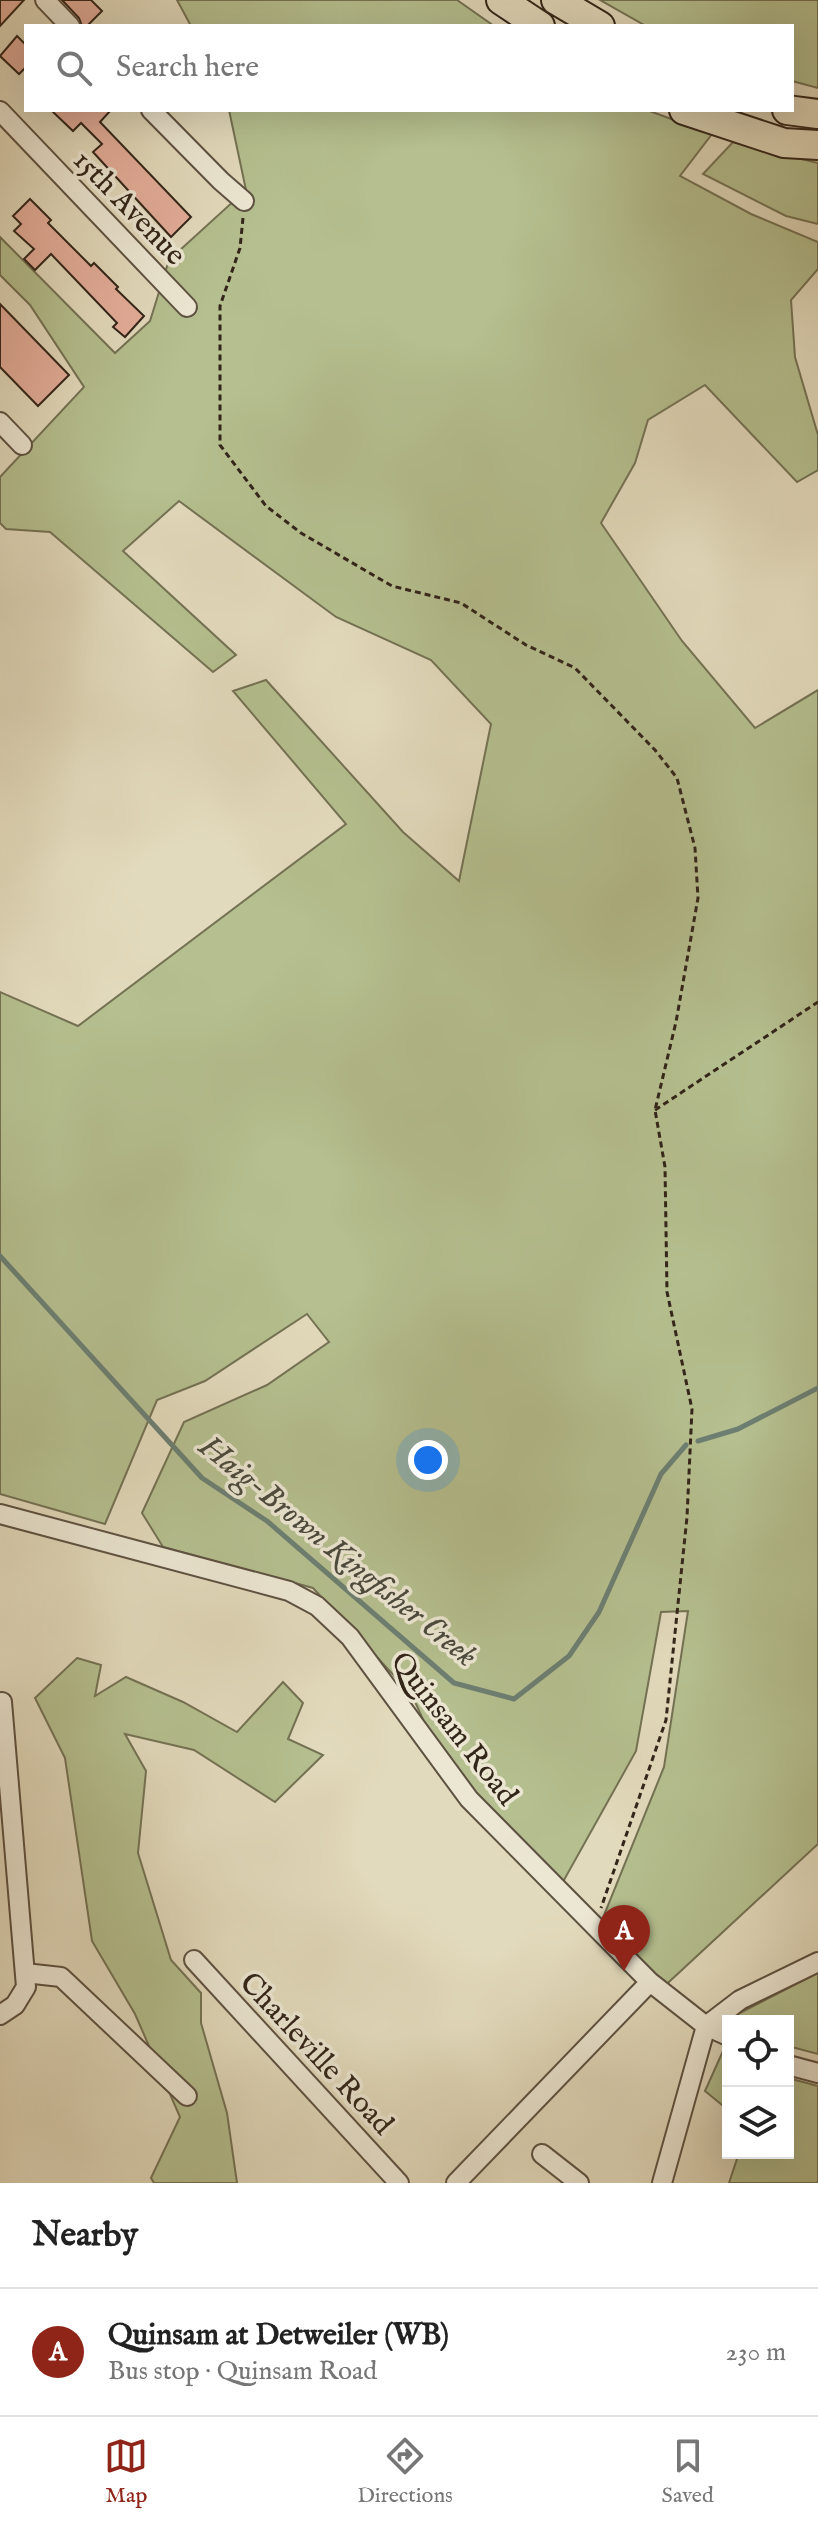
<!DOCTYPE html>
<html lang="en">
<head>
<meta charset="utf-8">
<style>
	:root { --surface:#fff; --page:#f6f6f6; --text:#222; --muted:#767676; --line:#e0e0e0; --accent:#8f2418 }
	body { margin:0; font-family:"IM FELL English",serif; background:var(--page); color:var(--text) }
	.controls { position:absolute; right:24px; bottom:24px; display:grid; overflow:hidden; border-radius:0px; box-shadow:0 8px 32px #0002 }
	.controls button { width:72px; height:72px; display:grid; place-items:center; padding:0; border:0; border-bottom:2px solid var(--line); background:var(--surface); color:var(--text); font:40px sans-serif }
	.you { position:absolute; left:428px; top:1460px; width:28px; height:28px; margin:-20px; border:6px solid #fff; border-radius:50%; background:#1a73e8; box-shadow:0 0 0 12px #1a73e833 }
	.badge { display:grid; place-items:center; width:52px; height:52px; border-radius:50%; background:var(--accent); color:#fff; font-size:26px; font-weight:700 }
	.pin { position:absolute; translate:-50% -66px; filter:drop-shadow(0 2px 4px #0008) }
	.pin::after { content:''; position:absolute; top:42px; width:28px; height:24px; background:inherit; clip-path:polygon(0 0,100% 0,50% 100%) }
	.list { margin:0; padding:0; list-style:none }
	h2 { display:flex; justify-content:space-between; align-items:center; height:104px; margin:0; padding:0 32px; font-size:34px }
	h2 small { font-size:26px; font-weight:400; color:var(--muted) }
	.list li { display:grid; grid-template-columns:52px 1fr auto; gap:24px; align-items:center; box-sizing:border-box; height:128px; padding:0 32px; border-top:2px solid var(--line) }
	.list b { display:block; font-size:30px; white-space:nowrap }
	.list p { margin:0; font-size:26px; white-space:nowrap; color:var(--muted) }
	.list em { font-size:26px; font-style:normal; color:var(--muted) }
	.icon { flex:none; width:44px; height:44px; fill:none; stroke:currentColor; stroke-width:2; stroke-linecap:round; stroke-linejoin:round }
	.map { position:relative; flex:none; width:818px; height:2183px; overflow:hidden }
	.search { position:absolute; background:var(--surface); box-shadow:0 8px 32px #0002; left:24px; right:24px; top:24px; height:88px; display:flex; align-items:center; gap:20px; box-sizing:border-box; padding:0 28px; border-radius:0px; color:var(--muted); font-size:30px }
	.sheet { height:232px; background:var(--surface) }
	nav { display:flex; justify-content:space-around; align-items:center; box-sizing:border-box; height:112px; border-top:2px solid var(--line); background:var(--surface); font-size:22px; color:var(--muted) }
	nav a { display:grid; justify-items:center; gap:4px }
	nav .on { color:var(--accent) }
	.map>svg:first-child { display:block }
	.green { fill:#b5bf8f; stroke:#747254; stroke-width:2 }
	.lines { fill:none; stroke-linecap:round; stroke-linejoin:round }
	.stream { stroke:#6d7f72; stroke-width:5 }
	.building { fill:#e4ae9b; stroke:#322519; stroke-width:2 }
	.minor-casing { stroke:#5e5242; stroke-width:22 }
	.highway-casing { stroke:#322519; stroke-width:32 }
	.path { stroke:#322519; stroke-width:3; stroke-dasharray:6 4; stroke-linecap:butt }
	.minor { stroke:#ece7d3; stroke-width:18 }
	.highway { stroke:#e2dabc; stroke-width:28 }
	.labels { text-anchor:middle; stroke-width:7; stroke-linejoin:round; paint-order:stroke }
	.street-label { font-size:30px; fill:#322519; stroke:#ece7d3 }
	.water-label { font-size:32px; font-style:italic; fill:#4b4a3e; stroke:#ece7d3 }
</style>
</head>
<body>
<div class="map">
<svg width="818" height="2183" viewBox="0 0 818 2183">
	<rect width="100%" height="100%" fill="#e2dabc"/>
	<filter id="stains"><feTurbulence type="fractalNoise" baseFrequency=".0025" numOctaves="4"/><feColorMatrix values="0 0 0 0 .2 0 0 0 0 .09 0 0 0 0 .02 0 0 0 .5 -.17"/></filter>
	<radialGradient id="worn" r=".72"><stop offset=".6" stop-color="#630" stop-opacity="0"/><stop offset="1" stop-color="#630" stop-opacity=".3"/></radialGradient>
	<path class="green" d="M177 0H457L494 26H191Z
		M600 0H818V88L792 81V26H646Z
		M229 110H647L712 134 680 176 751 214 818 242V269L791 300 795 357 818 435V470L797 482 705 385 648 420 635 463 601 523 682 641 755 728 818 690V1844L657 1993 598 1930 664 1767 688 1611 661 1612 636 1751 559 1889 456 1793 412 1695 313 1588 163 1547 142 1513 184 1422 267 1385 329 1342 307 1314 205 1381 157 1400 105 1524 0 1494V992L78 1026 346 824 233 691 266 680 403 832 459 881 491 724 431 660 336 617 179 501 123 551 236 655 213 672 50 532 6 529 0 523V477L84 387 30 305 0 275V237L115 353 150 321 169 260 246 190Z
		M733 142 818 163V224L786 216 703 174Z
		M77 1658 101 1665 95 1696 126 1677 183 1702 237 1732 283 1682 303 1703 288 1739 323 1755 275 1802 194 1750 125 1734 146 1771 138 1853 171 1960 201 1993V2023L227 2113 237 2183H154L151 2178 180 2117 135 2014 92 1941 65 1758 35 1698Z
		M818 1973V2054L788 2046V2021H740L732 2017Z
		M723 2051 728 2054V2110L705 2091Z
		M788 2078 818 2086V2183H729L739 2153H788Z"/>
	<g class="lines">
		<path class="stream" d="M0 1256 202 1478 267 1521 454 1683 514 1699 569 1656 599 1612 661 1474 686 1445
			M698 1441 738 1429 818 1388"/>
	</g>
	<path class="building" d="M0 0H24L0 26Z
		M62 0H91L102 11 87 26H82L79 18Z
		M17 36 26 45V67L19 74 0 56Z
		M51 110H111L100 122 191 217 171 237 93 152 102 144 81 123 73 131Z
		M30 199 51 220 48 223 91 266 94 263 118 287 116 289 144 316 125 337 113 327 117 323 51 254 35 270 24 259 34 249 14 231 21 224 13 216Z
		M0 304 69 375 38 406 0 367Z"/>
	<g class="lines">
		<defs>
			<path id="minor" d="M45 0 70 26
				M151 110 221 181 244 201
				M0 111 187 307
				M0 422 22 445
				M0 1514 289 1591 317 1606 350 1637 469 1799 650 1982 706 2026 728 2036
				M194 1960 399 2183
				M25 1973 61 1977 187 2096
				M0 2015 15 2005 26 1987 2 1702
				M706 2026 740 2000 818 1962
				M788 2065 818 2073
				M542 2154 579 2183
				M456 2183 650 1982
				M662 2183 706 2026"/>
			<path id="highway" d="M501 0 540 26
				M556 0 600 26
				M684 110 784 143 818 145
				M787 110 818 114"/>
		</defs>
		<use href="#minor" class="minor-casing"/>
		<use href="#highway" class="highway-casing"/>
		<path class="path" d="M243 218 240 248 220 306V445L266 506 301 533 392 586 461 603 526 645 575 668 655 750 677 778 695 848 698 898 676 1022 655 1110 665 1167 667 1292 692 1409 687 1517 666 1720 601 1908
			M655 1110 818 1002"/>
		<use href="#minor" class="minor"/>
		<use href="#highway" class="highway"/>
	</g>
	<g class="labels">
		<g class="street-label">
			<text transform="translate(130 207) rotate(46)" y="10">15th Avenue</text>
			<text transform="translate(455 1728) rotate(52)" y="10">Quinsam Road</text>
			<text transform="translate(317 2053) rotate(47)" y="10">Charleville Road</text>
		</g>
		<g class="water-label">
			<text transform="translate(339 1550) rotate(39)" y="11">Haig-Brown Kingfisher Creek</text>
		</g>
	</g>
	<rect width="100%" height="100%" filter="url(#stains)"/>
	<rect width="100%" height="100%" fill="url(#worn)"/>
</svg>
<div class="controls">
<button><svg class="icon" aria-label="locate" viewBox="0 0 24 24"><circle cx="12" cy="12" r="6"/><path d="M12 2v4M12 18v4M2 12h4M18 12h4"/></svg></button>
<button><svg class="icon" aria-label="layers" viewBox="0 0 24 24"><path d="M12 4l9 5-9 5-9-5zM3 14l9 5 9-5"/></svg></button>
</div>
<div class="you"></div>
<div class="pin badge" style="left:624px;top:1971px">A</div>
<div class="search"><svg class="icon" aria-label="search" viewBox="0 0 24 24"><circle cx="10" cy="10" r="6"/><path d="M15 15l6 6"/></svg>Search here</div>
</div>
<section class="sheet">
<h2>Nearby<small></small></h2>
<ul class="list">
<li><span class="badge">A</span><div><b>Quinsam at Detweiler (WB)</b><p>Bus stop · Quinsam Road</p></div><em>230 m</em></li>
</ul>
</section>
<nav>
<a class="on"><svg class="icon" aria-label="map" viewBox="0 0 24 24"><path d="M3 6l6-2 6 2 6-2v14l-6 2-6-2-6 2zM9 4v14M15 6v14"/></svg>Map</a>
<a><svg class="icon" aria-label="directions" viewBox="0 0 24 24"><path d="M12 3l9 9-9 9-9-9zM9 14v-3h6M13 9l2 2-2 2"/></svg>Directions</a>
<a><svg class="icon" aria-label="saved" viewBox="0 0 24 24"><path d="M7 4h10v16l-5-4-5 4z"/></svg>Saved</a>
</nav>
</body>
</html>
